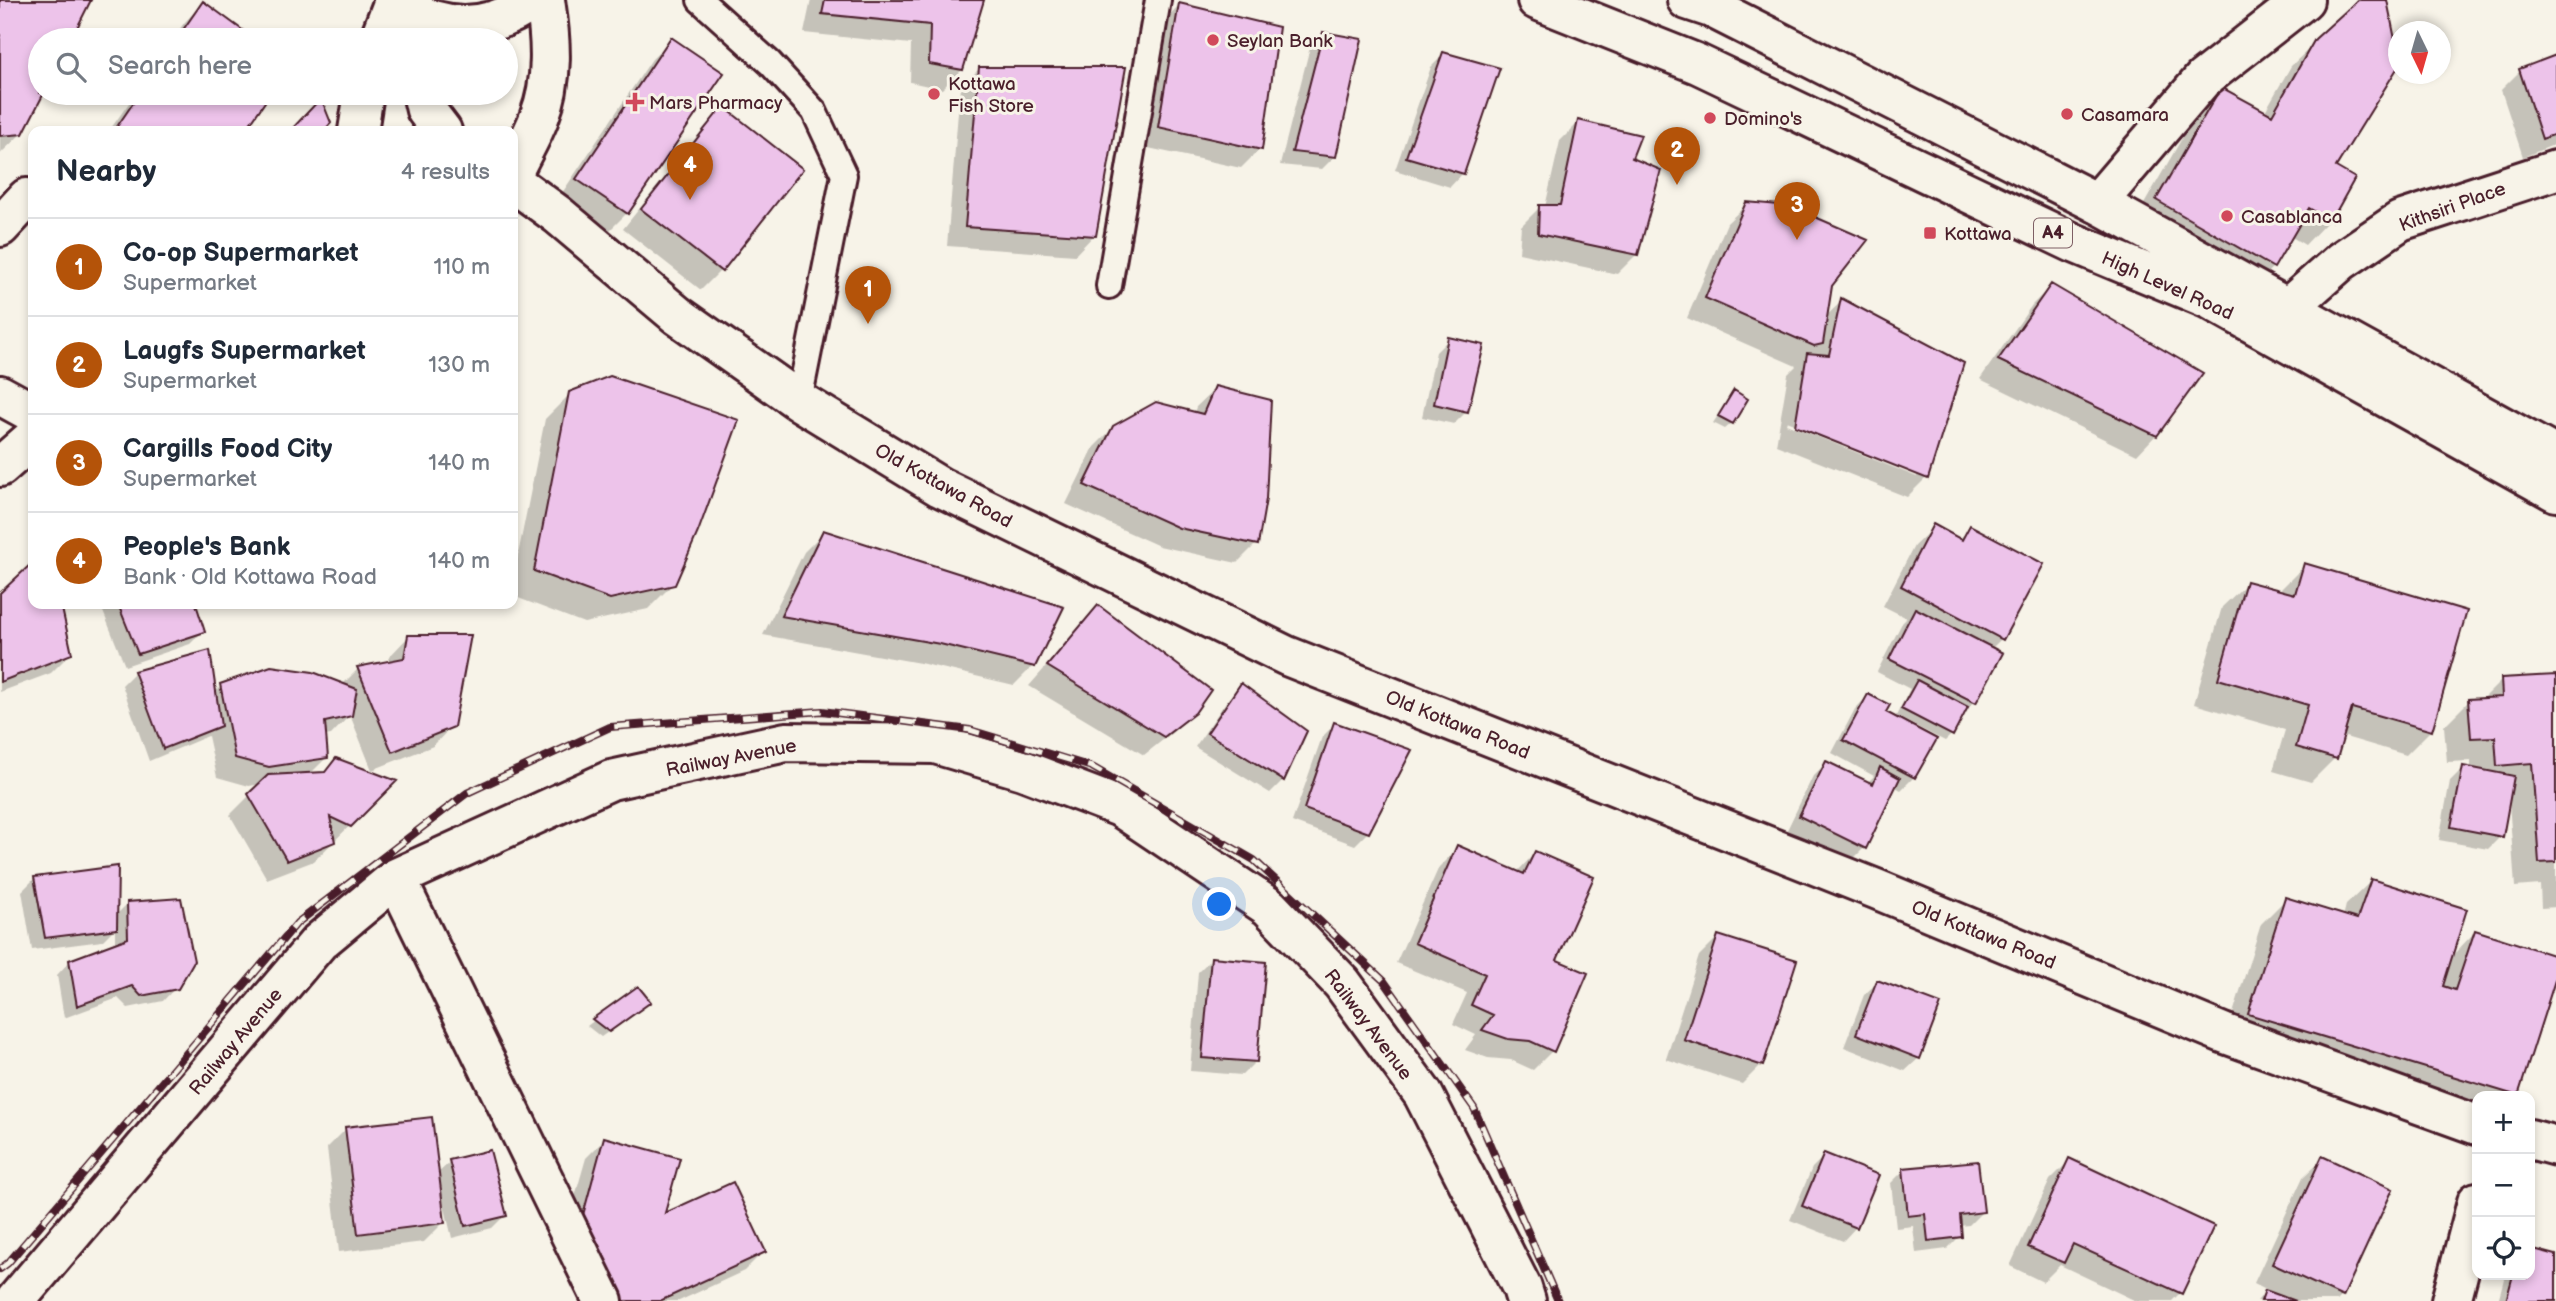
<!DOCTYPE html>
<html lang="en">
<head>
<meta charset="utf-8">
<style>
	:root { --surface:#fff; --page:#f6f6f7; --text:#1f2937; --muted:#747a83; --line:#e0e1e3; --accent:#b45309 }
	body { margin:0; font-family:"Balsamiq Sans",sans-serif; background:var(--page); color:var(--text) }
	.controls { position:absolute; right:21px; bottom:21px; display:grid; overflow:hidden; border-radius:14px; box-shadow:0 4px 10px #0003 }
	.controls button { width:63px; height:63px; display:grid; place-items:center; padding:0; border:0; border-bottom:2px solid var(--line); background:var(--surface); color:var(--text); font:35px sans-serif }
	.compass { position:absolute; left:2388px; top:21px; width:63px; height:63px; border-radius:50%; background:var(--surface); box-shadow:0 4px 10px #0003; rotate:175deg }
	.you { position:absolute; left:1220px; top:905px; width:24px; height:24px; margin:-18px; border:5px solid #fff; border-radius:50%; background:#1a73e8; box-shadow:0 0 0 10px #1a73e833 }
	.badge { display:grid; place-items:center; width:46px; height:46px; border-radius:50%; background:var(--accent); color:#fff; font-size:23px; font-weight:700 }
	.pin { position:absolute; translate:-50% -58px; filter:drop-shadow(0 2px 4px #0008) }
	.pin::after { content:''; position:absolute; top:37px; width:24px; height:21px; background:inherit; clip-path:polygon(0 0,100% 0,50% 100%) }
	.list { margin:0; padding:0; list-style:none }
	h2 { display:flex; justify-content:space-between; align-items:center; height:91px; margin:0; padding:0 28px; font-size:30px }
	h2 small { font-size:23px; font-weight:400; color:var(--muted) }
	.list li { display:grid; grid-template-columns:46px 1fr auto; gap:21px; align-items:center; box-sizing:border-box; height:98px; padding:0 28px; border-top:2px solid var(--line) }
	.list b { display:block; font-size:26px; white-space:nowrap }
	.list p { margin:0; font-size:23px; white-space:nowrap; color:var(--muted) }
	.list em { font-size:23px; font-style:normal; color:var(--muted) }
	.icon { flex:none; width:38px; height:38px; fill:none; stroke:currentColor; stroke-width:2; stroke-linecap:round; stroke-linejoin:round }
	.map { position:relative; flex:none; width:2556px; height:1301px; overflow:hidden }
	.search { position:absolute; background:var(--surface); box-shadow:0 4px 10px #0003; left:28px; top:28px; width:490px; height:77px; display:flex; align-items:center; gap:18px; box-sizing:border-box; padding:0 24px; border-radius:38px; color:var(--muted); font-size:26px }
	.panel { position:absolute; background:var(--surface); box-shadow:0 4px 10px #0003; left:28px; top:126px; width:490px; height:483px; border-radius:14px }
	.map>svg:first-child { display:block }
	.shadow { fill:#0003; fill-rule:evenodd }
	.building { fill:#edc3ea; stroke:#4a1f2b; stroke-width:2 }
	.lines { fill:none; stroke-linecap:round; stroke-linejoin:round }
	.service-casing { stroke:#4a1f2b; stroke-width:30 }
	.minor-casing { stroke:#4a1f2b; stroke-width:44 }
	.tertiary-casing { stroke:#4a1f2b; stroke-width:44 }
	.secondary-casing { stroke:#4a1f2b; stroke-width:44 }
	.trunk-casing { stroke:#4a1f2b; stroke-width:44 }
	.service { stroke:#f7f3e8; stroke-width:24 }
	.minor { stroke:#f7f3e8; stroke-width:38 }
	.tertiary { stroke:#f7f3e8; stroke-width:38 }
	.secondary { stroke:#f7f3e8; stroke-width:38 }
	.trunk { stroke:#f7f3e8; stroke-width:38 }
	.rail-casing { stroke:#4a1f2b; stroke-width:8 }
	.rail { stroke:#f7f3e8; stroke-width:5; stroke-dasharray:16; stroke-linecap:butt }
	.poi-dot { fill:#d1495b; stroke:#f7f3e8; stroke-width:2.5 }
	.labels { text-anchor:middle; stroke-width:6; stroke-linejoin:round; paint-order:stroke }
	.shield { fill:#f7f3e8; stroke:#7e5f64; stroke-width:2 }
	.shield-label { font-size:18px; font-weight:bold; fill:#4a1f2b }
	.poi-label { font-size:19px; fill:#4a1f2b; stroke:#f7f3e8; text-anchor:start }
	.street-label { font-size:19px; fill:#4a1f2b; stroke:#f7f3e8 }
</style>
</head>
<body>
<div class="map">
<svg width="2556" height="1301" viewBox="0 0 2556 1301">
	<rect width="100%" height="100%" fill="#f7f3e8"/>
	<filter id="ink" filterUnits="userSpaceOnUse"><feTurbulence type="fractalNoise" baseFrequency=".0143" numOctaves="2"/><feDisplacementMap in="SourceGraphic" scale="14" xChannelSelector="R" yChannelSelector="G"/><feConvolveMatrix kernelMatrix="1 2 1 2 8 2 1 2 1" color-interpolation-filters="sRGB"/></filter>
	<g filter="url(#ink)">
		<path class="shadow" d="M0 0H89L69 40H40V93H42L22 133 0 154Z
			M811 0H982L962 70 942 89 910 82 911 44 804 33Z
			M2259 0H2272L2263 6Z
			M2360 0H2385L2398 63 2334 168 2329 220 2305 245 2290 236 2273 267 2248 291 2132 225 2196 114 2221 89 2264 113 2291 66Z
			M203 3 253 40H172L184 23Z
			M1179 5 1260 149 1241 168 1139 146 1160 25Z
			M1323 34 1335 156 1322 169 1280 165 1310 47Z
			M672 40 627 213 608 232 558 199 652 59Z
			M1444 54 1463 173 1450 187 1395 170 1431 67Z
			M2556 57V144L2523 157 2501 90 2520 71Z
			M979 69 1094 235 1075 255 947 246 960 88Z
			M136 93H268L242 131H109Z
			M723 109 801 170 720 271 701 290 623 229 704 128Z
			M1579 122 1630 159 1637 254 1617 274 1519 253 1521 226 1540 207H1545L1560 141Z
			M1747 204 1830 285 1825 317 1842 301 1926 478 1907 497 1776 445 1788 374 1796 366 1687 318 1727 223ZM1787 421 1917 473V477L1786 424Z
			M2051 286 2156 435 2137 455 1980 379 2032 305Z
			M1449 339 1467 411 1454 424 1422 417 1436 352Z
			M1216 388 1256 544 1237 563 1159 546 1066 504 1094 447 1114 427 1194 413 1196 407Z
			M1734 392 1732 423 1725 429 1713 423Z
			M570 394 673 584 648 609 584 623 513 596V580L545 419Z
			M1934 527 1958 540 1971 528 2001 639 1991 649 1974 702 1962 715 1951 735 1945 741 1896 716 1910 689 1877 672 1902 623 1907 618 1883 606 1914 546Z
			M824 532 1033 666 1014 685 920 663 763 635 804 552Z
			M33 564V604H60L70 654 51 673 0 692V596Z
			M2305 565 2431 730 2406 755 2342 736 2335 758 2311 782 2273 771 2285 730 2194 704 2222 607 2247 583 2280 590Z
			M100 604H194L203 631 190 644 125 666Z
			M1098 608 1194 712 1173 732 1144 755 1029 686Z
			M409 636 452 726 433 746 372 770 350 715 331 735 324 736 326 758 309 775 323 774 336 760 394 782 314 861 267 879 230 815 261 784 249 786 217 777 208 736 149 761 122 685 135 672 214 693 221 686 342 685 358 669 388 663 390 656Z
			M2556 676V907L2541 908 2540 885 2515 887 2509 801 2501 836 2488 849 2439 840 2450 781 2463 768 2471 769V761L2447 762 2444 726 2469 701 2482 700 2502 680Z
			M1241 686 1283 780 1270 793 1195 747 1228 699Z
			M1868 696 1884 713 1914 777 1901 790 1894 786 1864 848 1851 861 1787 830 1813 776 1826 763 1867 783 1874 776 1832 753 1855 709Z
			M1335 724 1368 832 1355 845 1292 822 1322 737Z
			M1458 848 1516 873 1535 853 1552 1051 1533 1070 1511 1060 1488 1058 1465 1050 1476 1035 1453 1024 1467 993 1396 963 1439 867Z
			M35 878 115 916 128 903 176 987 163 1001 128 1008 118 998 64 1018 57 975 70 961 115 945V928L102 941 32 950 22 891Z
			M2371 881 2450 958 2475 932 2556 957V971L2517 1096H2477V1117L2225 1039 2261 924 2286 899 2343 917 2346 905Z
			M1718 937 1761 1065 1742 1084 1666 1059 1699 956Z
			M1211 959 1255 1062 1242 1075 1190 1071 1198 972Z
			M1878 982 1919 1058 1905 1071 1844 1047 1864 995Z
			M637 988 642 1008 601 1037 587 1026Z
			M346 1129 437 1174 450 1162 505 1215 492 1228 452 1238 443 1200 441 1201 443 1223 424 1242 339 1252 327 1148Z
			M605 1139 662 1216 764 1251 744 1271 679 1301H596L564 1235 586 1158Z
			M1825 1155 1876 1176 1856 1227 1843 1241 1790 1220 1812 1168Z
			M2323 1158 2342 1296 2337 1301H2257L2265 1292 2273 1295 2274 1293 2254 1283 2303 1177Z
			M2070 1160 2180 1293 2172 1301H2136L2060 1265 2043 1282 2010 1266 2050 1180Z
			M1904 1170 1982 1212 1969 1225 1959 1226 1960 1236 1947 1249 1916 1253 1913 1226 1896 1228 1891 1183Z
			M2530 1250 2556 1257V1301H2498L2505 1275H2530Z"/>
		<path class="building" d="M0 0H91L71 40H40V93H44L23 134 0 136Z
			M825 0H984L963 70 929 64 930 25 822 14Z
			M2358 0H2387L2398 54V67L2336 167 2355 178 2331 221 2309 208 2274 268 2156 200 2221 87 2272 115 2315 39Z
			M203 1 256 40H176Z
			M1179 3 1279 27 1262 150 1158 127Z
			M1323 32 1362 39 1336 157 1292 152Z
			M671 37 724 73 628 214 576 179Z
			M1443 52 1500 68 1464 174 1406 157Z
			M2556 55V134L2542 139 2519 69Z
			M979 67H1126L1096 236 965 227Z
			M140 93H271L245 131H114Z
			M321 98 331 123 324 131H290Z
			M723 106 803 169 722 272 641 209Z
			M1578 120 1641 135 1632 158 1661 170 1638 255 1538 234 1539 205H1560Z
			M1746 202 1790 206 1868 240 1832 286 1823 344 1814 346 1705 298Z
			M2051 284 2203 373 2157 436 1998 360Z
			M1841 298 1964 363 1928 479 1795 426 1807 353 1829 355Z
			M1448 337 1484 345 1468 412 1434 404Z
			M610 376 739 420 698 532 675 585 610 599 534 571 569 392Z
			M1215 386 1271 400 1266 499 1258 545 1179 528 1084 485 1113 426 1156 402 1203 414Z
			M1734 390 1748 399 1733 424 1718 416Z
			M1933 524 1962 540 1970 525 2044 564 2003 640 1901 586Z
			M823 530 1064 607 1035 667 940 644 781 616Z
			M33 562V604H61L72 654 0 682V593Z
			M2304 563 2467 611 2432 731 2352 708 2337 759 2296 747 2308 705 2218 679 2246 581 2295 594Z
			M118 604H196L205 632 138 654Z
			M1098 605 1211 690 1195 713 1164 737 1047 666Z
			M1915 608 2003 653 1976 703 1889 659Z
			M408 635H471L454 727 392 752 357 667 404 658Z
			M210 650 221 726 163 749 134 671Z
			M271 666 313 672 357 689 352 716 325 722 328 758 269 767 235 758 220 684Z
			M2556 675V862L2539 863 2532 763 2497 766 2495 737 2471 738 2468 699 2502 697 2501 678Z
			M1917 680 1968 707 1953 736 1901 709Z
			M1241 683 1307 731 1284 781 1207 733Z
			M1868 694 1890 705 1886 712 1937 739 1915 778 1843 740Z
			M1334 722 1412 750 1369 833 1304 809Z
			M336 758 397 781 351 827 330 817 335 842 287 861 248 794 268 775 325 772Z
			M1826 761 1873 784 1880 767 1900 778 1866 849 1799 816Z
			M2463 766 2514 776 2503 837 2451 827Z
			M1457 845 1524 874 1535 851 1594 877 1557 960 1588 973 1554 1052 1530 1041 1508 1039 1482 1030 1493 1015 1471 1005 1485 974 1414 943Z
			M118 866 117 929 45 938 34 877Z
			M2371 879 2467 909 2443 986 2455 990 2475 930 2556 956V977L2518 1096 2248 1014 2285 897 2357 919Z
			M181 898 194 961 178 989 141 996 132 986 77 1006 69 960 128 938 127 902Z
			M1718 935 1797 960 1763 1066 1684 1040Z
			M1211 957 1266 962 1257 1062 1202 1058Z
			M1877 980 1941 1004 1920 1059 1856 1034Z
			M638 986 651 1002 609 1032 592 1019Z
			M432 1117 445 1223 358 1234 345 1127Z
			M604 1137 680 1158 665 1213 733 1182 766 1252 660 1301H624L583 1215Z
			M490 1150 507 1216 465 1226 449 1160Z
			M1824 1153 1879 1175 1857 1228 1802 1206Z
			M2322 1156 2393 1189 2343 1297 2272 1264Z
			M2069 1158 2214 1226 2182 1294 2073 1244 2064 1263 2028 1247Z
			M1978 1161 1984 1212 1960 1215 1962 1237 1928 1241 1925 1214 1908 1216 1903 1168Z
			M2530 1248 2556 1255V1301H2506L2513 1275H2530Z
			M2265 1290 2295 1301H2261Z"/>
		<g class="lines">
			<defs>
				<path id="service" d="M700 0 770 63 814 111 844 175 799 401
					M1109 286 1158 0"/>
				<path id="minor" d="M2097 203 2203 79 2304 0
					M0 227 27 198
					M2289 307 2341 261 2400 221 2556 170
					M0 395 33 413
					M396 878 603 1301
					M15 1301 319 942 396 878 611 780 786 742 935 744 1023 770 1120 807 1269 907 1342 983 1423 1094 1522 1288 1526 1301
					M2451 1301 2477 1202"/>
				<path id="tertiary" d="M513 182 558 215 677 315 799 401 940 487 1287 656 1876 889 2223 1033 2477 1125
					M2530 1139 2556 1146"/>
				<path id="secondary" d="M379 40 394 1
					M422 93 426 110 442 131
					M358 131 364 93
					M513 172C521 154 532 137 539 118 554 80 551 40 545 0
					M0 467 33 438"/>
				<path id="trunk" d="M393 0C440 33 488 34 534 0
					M1537 0 1698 64 2074 243 2209 299 2556 492
					M1687 0 1714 9 2097 203 2556 456"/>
			</defs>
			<use href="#service" class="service-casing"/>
			<use href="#minor" class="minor-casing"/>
			<use href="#tertiary" class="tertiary-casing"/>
			<use href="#secondary" class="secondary-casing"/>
			<use href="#trunk" class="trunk-casing"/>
			<use href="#service" class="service"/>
			<use href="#minor" class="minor"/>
			<use href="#tertiary" class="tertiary"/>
			<use href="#secondary" class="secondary"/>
			<use href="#trunk" class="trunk"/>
			<defs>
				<path id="rail" d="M0 1269 8 1263 297 923 467 793 610 727 822 711 970 730 1092 767 1254 860 1384 981 1474 1108 1558 1301"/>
			</defs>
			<use href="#rail" class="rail-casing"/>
			<use href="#rail" class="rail"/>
		</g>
	</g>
	<g class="poi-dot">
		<circle cx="1213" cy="40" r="7"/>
		<circle cx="934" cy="94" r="7"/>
		<path d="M631.5 91.5h7v7h7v7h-7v7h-7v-7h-7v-7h7z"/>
		<circle cx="2067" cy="114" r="7"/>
		<circle cx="1710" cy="118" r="7"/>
		<circle cx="2227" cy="216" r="7"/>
		<rect x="1923" y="226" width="14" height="14" rx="3.5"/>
	</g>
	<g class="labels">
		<rect class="shield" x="2034" y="218.5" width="38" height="29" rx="5"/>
		<g class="shield-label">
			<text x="2053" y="239">A4</text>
		</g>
		<g class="poi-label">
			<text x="1227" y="47">Seylan Bank</text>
			<text x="948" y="90">Kottawa<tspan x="948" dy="22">Fish Store</tspan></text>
			<text x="649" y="109">Mars Pharmacy</text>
			<text x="2081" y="121">Casamara</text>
			<text x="1724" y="125">Domino's</text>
			<text x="2241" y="223">Casablanca</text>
			<text x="1944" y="240">Kottawa</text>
		</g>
		<g class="street-label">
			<text transform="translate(2452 206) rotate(-20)" y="7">Kithsiri Place</text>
			<text transform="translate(2168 285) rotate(24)" y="7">High Level Road</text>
			<text transform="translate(944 485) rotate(29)" y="7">Old Kottawa Road</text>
			<text transform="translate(1458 724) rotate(22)" y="7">Old Kottawa Road</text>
			<text transform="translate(731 757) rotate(-11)" y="7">Railway Avenue</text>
			<text transform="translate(1984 934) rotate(22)" y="7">Old Kottawa Road</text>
			<text transform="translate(1369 1024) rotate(53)" y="7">Railway Avenue</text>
			<text transform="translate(235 1041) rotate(-50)" y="7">Railway Avenue</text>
		</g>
	</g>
</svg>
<div class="controls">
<button>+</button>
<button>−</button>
<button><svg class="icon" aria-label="locate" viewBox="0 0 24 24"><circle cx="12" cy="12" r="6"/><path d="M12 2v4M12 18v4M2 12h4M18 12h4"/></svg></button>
</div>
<svg class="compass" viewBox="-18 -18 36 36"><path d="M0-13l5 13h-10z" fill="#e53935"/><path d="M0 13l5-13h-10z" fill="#747a83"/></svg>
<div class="you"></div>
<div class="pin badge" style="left:868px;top:324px">1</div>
<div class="pin badge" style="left:1677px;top:185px">2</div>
<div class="pin badge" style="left:1797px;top:240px">3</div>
<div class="pin badge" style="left:690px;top:200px">4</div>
<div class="search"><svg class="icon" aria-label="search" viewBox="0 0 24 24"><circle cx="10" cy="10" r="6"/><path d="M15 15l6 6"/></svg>Search here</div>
<section class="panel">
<h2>Nearby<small>4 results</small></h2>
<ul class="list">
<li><span class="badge">1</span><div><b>Co-op Supermarket</b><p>Supermarket</p></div><em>110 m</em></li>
<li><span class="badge">2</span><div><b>Laugfs Supermarket</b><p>Supermarket</p></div><em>130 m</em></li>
<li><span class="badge">3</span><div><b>Cargills Food City</b><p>Supermarket</p></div><em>140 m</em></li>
<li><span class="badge">4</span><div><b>People's Bank</b><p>Bank · Old Kottawa Road</p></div><em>140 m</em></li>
</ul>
</section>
</div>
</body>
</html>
